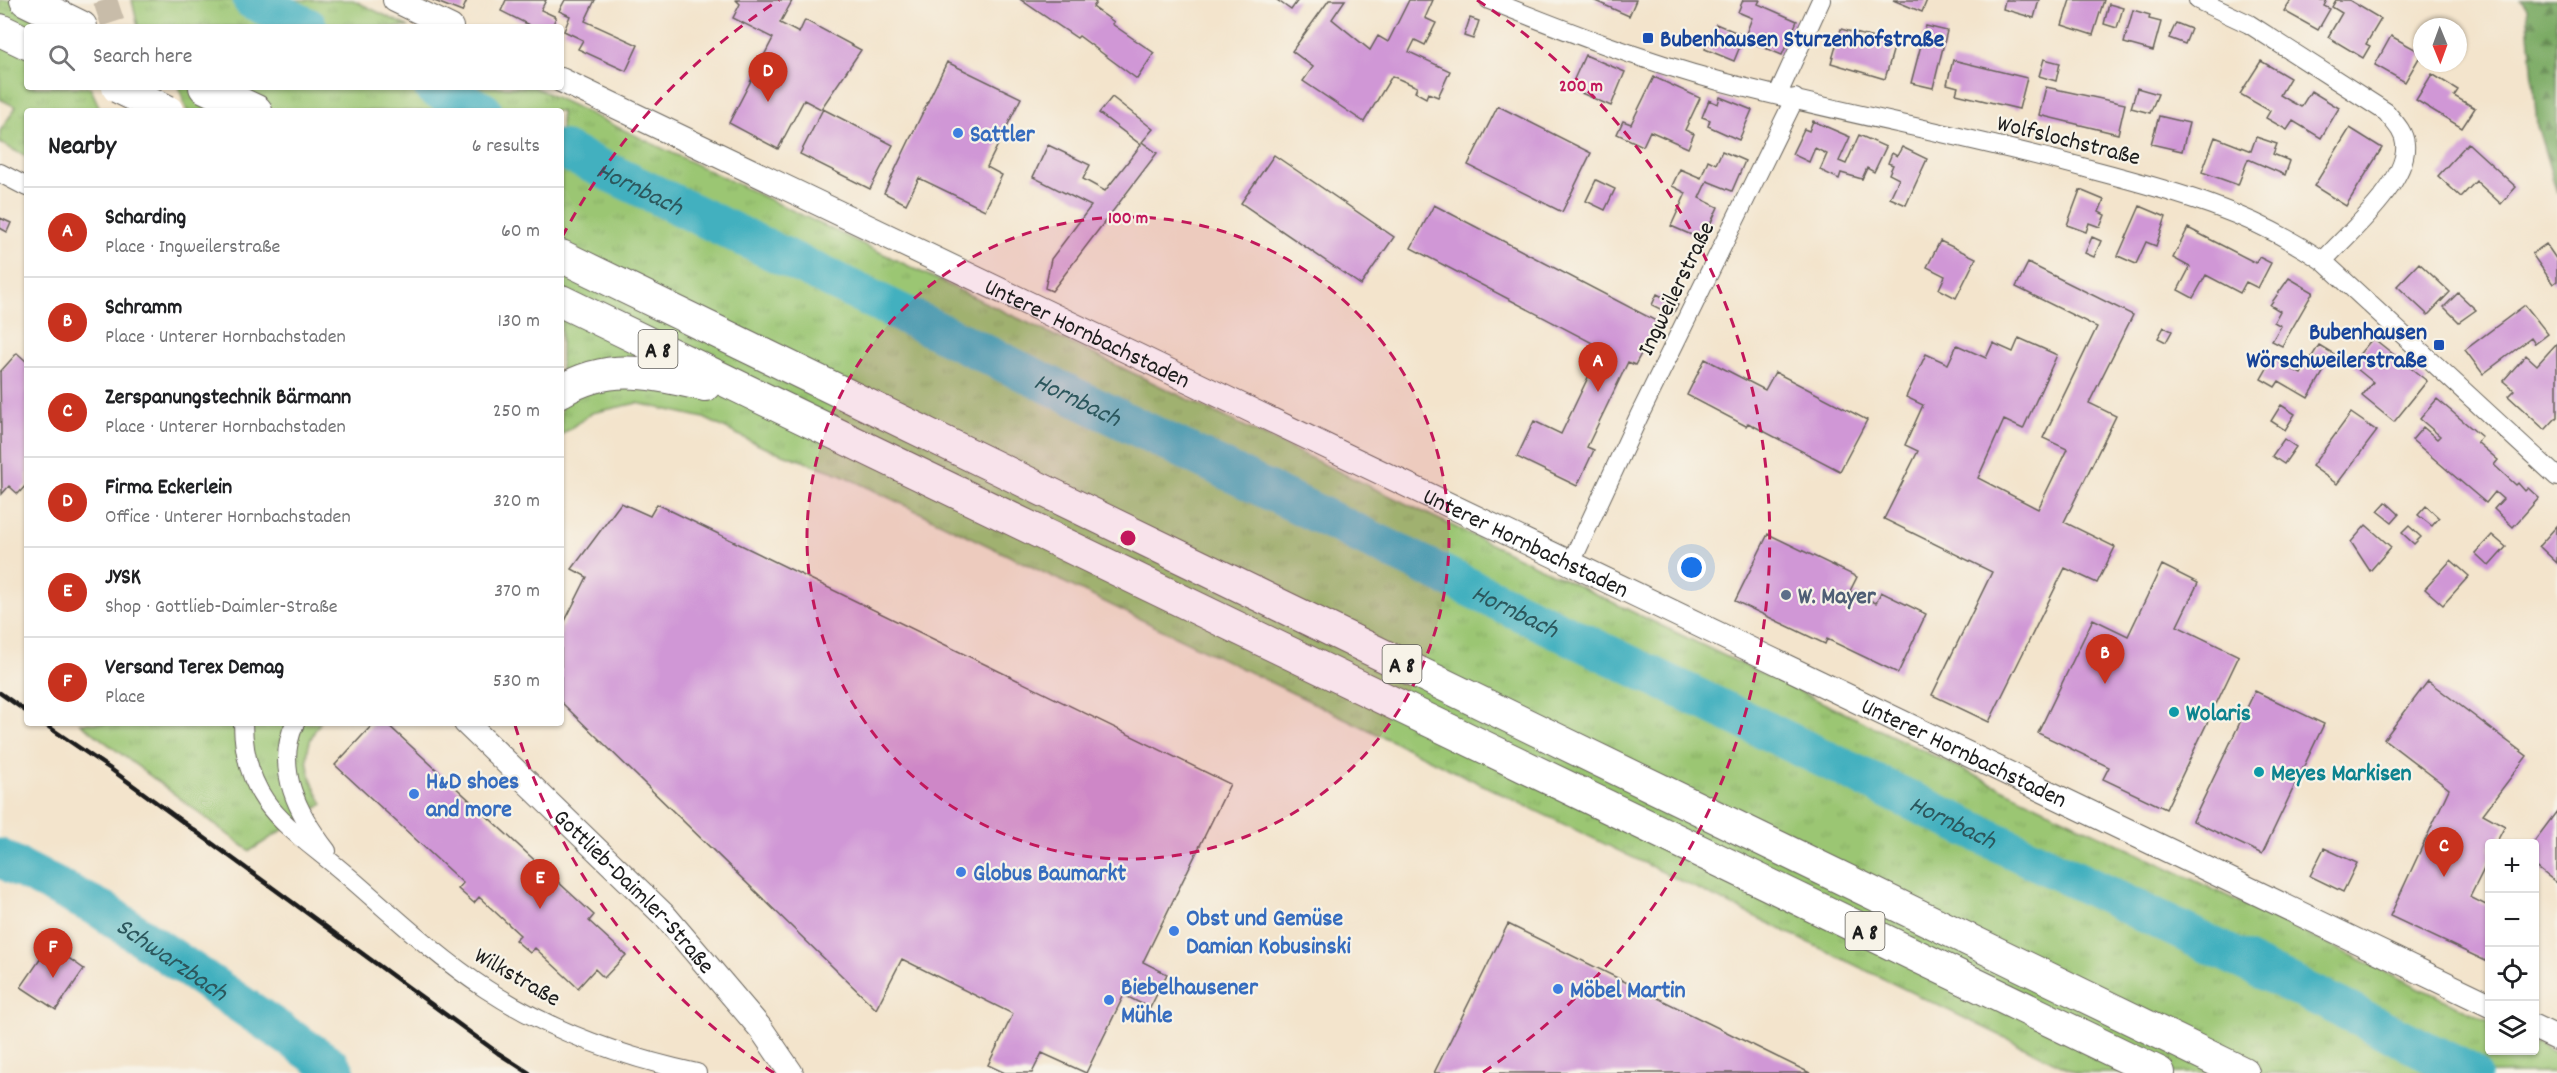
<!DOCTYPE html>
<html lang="en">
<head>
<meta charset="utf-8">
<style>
	:root { --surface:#fff; --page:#f6f6f6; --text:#202124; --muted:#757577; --line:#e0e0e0; --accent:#c8321e }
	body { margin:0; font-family:Dekko,sans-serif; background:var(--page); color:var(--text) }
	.controls { position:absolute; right:18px; bottom:18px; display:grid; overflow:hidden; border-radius:6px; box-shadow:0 2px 4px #0004 }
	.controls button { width:54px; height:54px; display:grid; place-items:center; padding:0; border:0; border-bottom:2px solid var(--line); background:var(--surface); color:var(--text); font:30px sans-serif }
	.compass { position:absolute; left:2413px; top:18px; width:54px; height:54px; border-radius:50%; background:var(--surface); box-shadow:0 2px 4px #0004; rotate:179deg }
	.you { position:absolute; left:1692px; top:568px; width:21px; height:21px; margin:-15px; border:4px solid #fff; border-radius:50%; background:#1a73e8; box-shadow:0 0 0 9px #1a73e833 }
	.badge { display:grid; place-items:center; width:39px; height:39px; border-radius:50%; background:var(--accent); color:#fff; font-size:20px; font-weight:700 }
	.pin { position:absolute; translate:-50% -50px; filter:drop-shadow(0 2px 3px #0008) }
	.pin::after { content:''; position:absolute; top:32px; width:21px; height:18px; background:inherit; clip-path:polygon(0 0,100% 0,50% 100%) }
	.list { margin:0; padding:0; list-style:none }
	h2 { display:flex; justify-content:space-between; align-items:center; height:78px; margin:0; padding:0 24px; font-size:26px }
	h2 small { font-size:20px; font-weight:400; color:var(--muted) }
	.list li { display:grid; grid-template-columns:39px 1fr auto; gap:18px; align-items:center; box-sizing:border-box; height:90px; padding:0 24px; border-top:2px solid var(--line) }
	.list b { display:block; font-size:22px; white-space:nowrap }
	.list p { margin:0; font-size:20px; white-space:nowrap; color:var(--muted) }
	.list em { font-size:20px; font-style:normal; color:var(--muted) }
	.icon { flex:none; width:33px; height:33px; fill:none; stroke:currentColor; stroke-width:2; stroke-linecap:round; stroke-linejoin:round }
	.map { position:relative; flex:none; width:2557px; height:1073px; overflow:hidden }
	.search { position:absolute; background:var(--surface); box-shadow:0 2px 4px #0004; left:24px; top:24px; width:540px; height:66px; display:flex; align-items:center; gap:15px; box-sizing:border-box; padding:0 21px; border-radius:6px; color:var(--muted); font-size:22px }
	.panel { position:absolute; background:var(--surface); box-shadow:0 2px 4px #0004; left:24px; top:108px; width:540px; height:618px; border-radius:6px }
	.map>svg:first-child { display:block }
	.grass { fill:url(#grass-tufts); stroke:#5c7148; stroke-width:1.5 }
	.forest { fill:url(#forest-firs); stroke:#4c6440; stroke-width:1.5 }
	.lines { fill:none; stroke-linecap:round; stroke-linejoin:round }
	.river { stroke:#43b0bf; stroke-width:39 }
	.building { fill:#d097d6 }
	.secondary-tunnel { stroke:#c8bca9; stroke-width:24; stroke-dasharray:24 12; stroke-linecap:butt }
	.street-casing { stroke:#67625a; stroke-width:20 }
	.secondary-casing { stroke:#67625a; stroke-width:26 }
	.highway-casing { stroke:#67625a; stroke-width:34 }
	.street { stroke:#fff; stroke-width:18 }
	.secondary { stroke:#fff; stroke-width:24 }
	.highway { stroke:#fff; stroke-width:32 }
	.rail { stroke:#1c1c1c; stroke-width:4.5 }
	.highway-bridge-casing { stroke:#67625a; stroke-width:34; stroke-linecap:butt }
	.highway-bridge { stroke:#fff; stroke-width:32 }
	.ring { fill:none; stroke:#c2185b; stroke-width:3; stroke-dasharray:10 8 }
	.transit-dot { fill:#1a4fb4; stroke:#f7f3e8; stroke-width:2 }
	.shop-dot { fill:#3f7fe0; stroke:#f7f3e8; stroke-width:2 }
	.service-dot { fill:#5c6f8a; stroke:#f7f3e8; stroke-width:2 }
	.culture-dot { fill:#0f9aa8; stroke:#f7f3e8; stroke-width:2 }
	.labels { text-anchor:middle; stroke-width:4.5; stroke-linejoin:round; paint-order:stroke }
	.shield { fill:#f7f3e8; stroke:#5e5c59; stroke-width:1.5 }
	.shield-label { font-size:22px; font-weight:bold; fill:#1c1c1c }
	.transit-label { font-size:24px; font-weight:bold; fill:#164399; stroke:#f7f3e8; text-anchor:start }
	.shop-label { font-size:24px; font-weight:bold; fill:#366cbe; stroke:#f7f3e8; text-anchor:start }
	.street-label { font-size:24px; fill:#1c1c1c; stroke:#f7f3e8 }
	.service-label { font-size:24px; font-weight:bold; fill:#4e5e75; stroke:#f7f3e8; text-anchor:start }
	.culture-label { font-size:24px; font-weight:bold; fill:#0d838f; stroke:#f7f3e8; text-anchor:start }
	.water-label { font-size:26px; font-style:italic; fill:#2c575d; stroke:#f7f3e8 }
	.centre { fill:#c2185b; stroke:#f7f3e8; stroke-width:3 }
	.ring-label { font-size:18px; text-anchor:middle; font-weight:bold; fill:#c2185b; stroke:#f7f3e8; stroke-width:4.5; stroke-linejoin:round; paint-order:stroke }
</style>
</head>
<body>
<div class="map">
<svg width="2557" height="1073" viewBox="0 0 2557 1073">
	<defs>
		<pattern id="grass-tufts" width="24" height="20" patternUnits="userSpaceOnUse" patternTransform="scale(1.5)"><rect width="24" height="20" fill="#9bc673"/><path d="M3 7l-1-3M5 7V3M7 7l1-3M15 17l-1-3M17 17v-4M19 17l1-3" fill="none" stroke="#85aa63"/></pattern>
		<pattern id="forest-firs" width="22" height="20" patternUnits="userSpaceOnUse" patternTransform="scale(1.5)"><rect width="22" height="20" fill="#7cab65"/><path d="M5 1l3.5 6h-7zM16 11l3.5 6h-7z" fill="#658a52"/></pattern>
	</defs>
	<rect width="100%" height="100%" fill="#f7f3e8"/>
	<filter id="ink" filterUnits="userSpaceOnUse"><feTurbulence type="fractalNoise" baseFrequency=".0167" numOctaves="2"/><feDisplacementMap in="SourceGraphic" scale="12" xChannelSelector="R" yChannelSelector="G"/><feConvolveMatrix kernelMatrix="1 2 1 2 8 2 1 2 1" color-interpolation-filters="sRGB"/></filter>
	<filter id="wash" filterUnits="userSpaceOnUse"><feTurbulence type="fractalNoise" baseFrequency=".008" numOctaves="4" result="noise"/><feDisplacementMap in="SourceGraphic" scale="24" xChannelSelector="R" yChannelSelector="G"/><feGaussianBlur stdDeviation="1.35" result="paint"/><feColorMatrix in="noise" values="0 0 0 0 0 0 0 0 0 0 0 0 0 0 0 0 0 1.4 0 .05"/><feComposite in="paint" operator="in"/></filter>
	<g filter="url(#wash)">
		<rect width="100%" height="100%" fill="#f3e4cc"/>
		<path class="grass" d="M0 0H65L73 27H27V87H90L101 111H27V157L0 143V131L16 107 0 99Z
			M132 0H353L409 27H138Z
			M179 87H534L2489 1021 2490 1050H2534L2535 1043 2557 1054V1073H2078L840 474 763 447 704 418 637 403 592 413 561 435V111H187Z
			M80 723H320C299 750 307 776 323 804L250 851Z"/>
		<path class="forest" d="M2520 0H2557V193L2537 125 2527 9Z"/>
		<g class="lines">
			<g class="river">
				<path d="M252 0 308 27"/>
				<path d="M433 87 483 111"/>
				<path id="s1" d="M561 149 2339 1007 2471 1073"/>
				<path id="s2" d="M0 858 102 910 330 1065 336 1073"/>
			</g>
		</g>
		<g id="blocks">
			<path class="building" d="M432 0H467L462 12Z
				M506 0H546L541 10 556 17 552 27H533L501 11Z
				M565 0H595L585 21 638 45 626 71 578 49 583 40 564 31 570 16 559 11Z
				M736 0H790L792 1 780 23 799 33 805 20 861 50 821 109 804 100 778 149 729 123 773 38 733 18 740 4Z
				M1021 0H1092L1096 3 1093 7 1114 22 1112 24 1154 53 1137 79 1079 36 1077 38Z
				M1277 0H1298L1291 10Z
				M1329 0H1345L1332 19 1370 50 1378 36 1388 42 1409 0H1433L1425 18 1436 23 1425 45 1415 40 1409 52 1450 71 1438 97 1428 93 1426 98 1415 92 1417 87 1392 76 1364 122 1303 81 1313 67 1292 51Z
				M1593 0H1636L1629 16Z
				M1743 0H1760L1758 4 1797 21 1782 55 1743 39 1734 61 1705 49 1716 24 1745 36 1752 18 1738 12Z
				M1893 0H1927L1922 12Z
				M2005 0H2039L2034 18 2003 9Z
				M2070 0H2104L2093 35 2062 25Z
				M2291 0H2327L2324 6 2330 9 2318 30 2284 11Z
				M2336 0H2349L2381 19 2366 44 2370 46 2363 58 2328 37 2342 13 2332 7Z
				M2109 4 2123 8 2117 28 2104 24Z
				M2133 10 2150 15 2149 19 2161 22 2153 51 2124 43Z
				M1470 18 1479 21 1473 39 1464 36Z
				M2176 23 2191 29 2185 44 2169 38Z
				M1926 26 1947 31 1933 88 1911 83Z
				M1841 29 1895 44 1885 79 1831 63Z
				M2391 36 2422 53 2405 82 2375 65Z
				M1585 55 1625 72 1611 106 1570 88Z
				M2044 59 2060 63 2056 81 2039 76Z
				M1953 60 2027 78 2019 109 1956 94 1958 87 1947 84Z
				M2261 61 2290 78 2280 95 2290 101 2301 107 2311 91 2339 108 2321 138 2293 121 2287 130 2266 118 2270 111 2240 94Z
				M947 62 1021 98 987 167 1002 175 985 210 919 178 906 204 884 193Z
				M2432 74 2458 90 2454 96 2475 108 2462 128 2416 100Z
				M1654 77 1700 98 1685 130 1694 134 1688 148 1650 131 1643 146 1617 134 1623 121 1631 124Z
				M2046 87 2125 104 2118 134 2039 115Z
				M2137 88 2158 94 2150 113 2131 108Z
				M1112 97 1153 129 1142 142 1157 153 1052 291 1045 288 1051 259 1091 206 1033 177 1048 145 1090 165 1083 179 1105 191 1141 145 1099 113Z
				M1720 97 1752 110 1739 140 1708 126 1710 120 1702 117 1709 100 1718 104Z
				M1498 106 1591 153 1562 212 1468 165Z
				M823 109 893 145 870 189 800 154Z
				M2159 116 2189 123 2182 151 2151 144Z
				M1813 121 1850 137 1839 161 1846 164 1859 135 1886 147 1874 172 1867 168 1862 179 1841 173 1839 179 1820 170 1827 154 1815 148 1809 162 1792 154 1804 129 1809 131Z
				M2350 128 2382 148 2346 206 2314 186Z
				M2215 137 2251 151 2256 137 2277 144 2273 154 2290 161 2285 175 2248 159 2238 185 2202 172Z
				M2468 143 2516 187 2501 204 2476 181 2461 197 2438 176Z
				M1902 147 1927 159 1906 205 1890 198 1899 179 1889 174 1893 165 1888 163 1892 153 1897 156Z
				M1722 151 1745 161 1732 191 1707 181 1699 198 1718 207 1703 240 1671 226 1686 193 1672 186 1680 169 1701 178 1708 160 1716 164Z
				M1274 155 1394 237 1361 285 1241 203Z
				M1596 180 1615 189 1605 210 1586 201Z
				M2080 190 2104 200 2099 212 2105 215 2100 227 2089 223 2086 232 2067 225Z
				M1434 205 1658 322 1635 365 1628 362 1587 447 1594 450 1577 486 1517 457 1534 421 1561 434 1602 348 1411 248Z
				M2140 206 2166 217 2156 246 2146 242 2136 264 2118 256Z
				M0 218 11 223 7 232 0 228Z
				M2188 228 2256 263 2259 257 2271 263 2258 288 2246 282 2240 293 2206 275 2193 298 2178 290 2190 267 2173 258Z
				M2092 237 2101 241 2094 257 2085 253Z
				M1940 241 1976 258 1956 298 1939 289 1945 276 1927 267Z
				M2546 244 2557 260V281L2553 284 2532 254Z
				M2028 263 2133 315 2089 403 2116 416 2064 522 2115 547 2097 583 2065 568 1989 722 1932 695 1992 572 1884 519 1918 451 1905 445 1923 405 1906 397 1926 354 1948 364 1957 345 1986 358 1993 343 2013 352 2019 338 2057 355 2023 429 2004 420 1978 478 2038 509 2067 449 2043 438 2097 327 2016 287Z
				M2419 263 2450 292 2428 315 2397 286Z
				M2289 278 2313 292 2282 346 2272 341 2281 326 2274 322 2280 311 2270 305Z
				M2458 293 2476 310 2459 322 2444 307Z
				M1657 294 1678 305 1672 315 1652 305Z
				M2525 305 2548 334 2535 344 2531 338 2483 374 2465 350Z
				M2164 327 2172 331 2166 342 2158 338Z
				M2373 338 2427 381 2394 422 2362 396 2373 382 2351 364Z
				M2557 343V417L2545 430 2508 396 2514 390 2503 381 2526 355 2537 365Z
				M2319 345 2334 354 2308 398 2279 381 2275 387 2261 379 2273 358 2301 374Z
				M17 353 27 362V484L18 494 9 486 2 494 0 372Z
				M1705 359 1765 390 1775 372 1867 420 1840 471 1748 423 1746 426 1687 395Z
				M2437 399 2482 437 2477 442 2498 460 2494 465 2516 485 2518 483 2525 491 2528 488 2539 498 2513 527 2494 509 2503 499 2495 492 2486 503 2412 440 2423 427 2437 439 2440 436 2420 419Z
				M2281 405 2295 414 2285 430 2271 421Z
				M2351 413 2377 431 2337 484 2312 466Z
				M2284 439 2296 447 2284 464 2272 456Z
				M2386 502 2399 514 2392 522 2378 511Z
				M621 503 650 516 657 504 1230 784 1143 962 1167 974 1150 1008 1124 995 1086 1073 1042 1053 1032 1073H1005L988 1065 1013 1014 902 959 876 1009 561 702V629L587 577 572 569Z
				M2426 506 2439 518 2432 526 2418 515Z
				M2366 525 2391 547 2370 571 2351 542Z
				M2409 526 2421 537 2414 544 2402 533Z
				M2557 526V563L2539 546Z
				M1768 534 1857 577 1850 591 1876 603 1881 592 1926 614 1898 673 1827 639 1825 644 1735 601Z
				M2492 535 2506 547 2489 566 2475 553Z
				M2451 560 2469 576 2443 605 2425 589Z
				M2162 565 2198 583 2177 626 2239 656 2166 809 2103 779 2109 767 2038 733 2093 619 2128 636Z
				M2428 681 2527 756 2483 814 2505 826 2496 843 2490 844V857L2470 897 2490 907V963L2390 916 2449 789 2384 739Z
				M2255 691 2324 724 2262 854 2193 821Z
				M374 723H386L594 915 589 921 626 955 604 978 595 969 578 988 535 948 530 953 515 940 520 935 479 897 474 903 458 889 463 883 335 765Z
				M2557 811V883L2535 866 2533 843Z
				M2324 848 2357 863 2343 892 2310 876Z
				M1508 924 1771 1054 1810 1073H1434Z
				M50 945 84 969 56 1010 21 987Z"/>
		</g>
	</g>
	<g filter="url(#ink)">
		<use href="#blocks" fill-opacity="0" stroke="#67625a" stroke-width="1.5"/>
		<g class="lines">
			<path class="secondary-tunnel" d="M105 0 114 27"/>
			<defs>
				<path id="street" d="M1489 0C1564 30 1640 60 1719 81 1843 114 1970 136 2093 170 2177 192 2251 212 2323 261L2557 477
					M2198 0 2249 24 2386 112C2394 122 2404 131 2405 144 2409 182 2347 234 2323 261
					M1778 94 1821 0
					M0 173 27 187
					M1570 565 1639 416 1795 98
					M243 723C244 808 293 828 349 877 393 915 437 957 486 989 550 1031 623 1057 697 1073
					M295 723C274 769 298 814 327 851"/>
				<g id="secondary">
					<path d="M395 0 451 27"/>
					<path id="s3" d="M561 80C1204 389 1848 694 2490 1005"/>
					<path id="s4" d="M466 723 665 916 761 1029 791 1073"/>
					<path d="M2534 1027 2557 1038"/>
				</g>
				<path id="highway" d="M26 0 81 27
					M0 30 27 43
					M205 87 256 111
					M561 256 2243 1073
					M561 301 2159 1073
					M561 391C611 361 653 374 705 385"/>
			</defs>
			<use href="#street" class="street-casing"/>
			<use href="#secondary" class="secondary-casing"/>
			<use href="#highway" class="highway-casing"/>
			<use href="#street" class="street"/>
			<use href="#secondary" class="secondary"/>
			<use href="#highway" class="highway"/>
			<path class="rail" d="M0 693 27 712
				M43 723 112 770 498 1053 529 1073"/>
			<defs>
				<path id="highway-bridge" d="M118 87 167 111"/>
			</defs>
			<use href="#highway-bridge" class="highway-bridge-casing"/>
			<use href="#highway-bridge" class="highway-bridge"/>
		</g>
	</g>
	<circle cx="1128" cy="538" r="321" fill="#c2185b" fill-opacity=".12"/>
	<g class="ring">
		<circle cx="1128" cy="538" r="321"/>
		<path d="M774 1073A641 641 0 0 1 515 725M562 237A641 641 0 0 1 779 0M1477 0A641 641 0 0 1 1482 1073"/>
	</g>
	<g class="transit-dot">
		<rect x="1642" y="32" width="12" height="12" rx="3"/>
		<rect x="2433" y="339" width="12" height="12" rx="3"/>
	</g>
	<g class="shop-dot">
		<circle cx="958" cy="133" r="6"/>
		<circle cx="414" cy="794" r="6"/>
		<circle cx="961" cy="872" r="6"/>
		<circle cx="1174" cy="931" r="6"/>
		<circle cx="1558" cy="989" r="6"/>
		<circle cx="1109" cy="1000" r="6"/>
	</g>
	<circle class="service-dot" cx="1786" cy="595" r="6"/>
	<g class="culture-dot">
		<circle cx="2174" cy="712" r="6"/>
		<circle cx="2259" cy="772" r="6"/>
	</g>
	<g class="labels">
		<g class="shield">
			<rect x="638.5" y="330" width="39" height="38" rx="4.5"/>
			<rect x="1382.5" y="645" width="39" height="38" rx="4.5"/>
			<rect x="1845.5" y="912" width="39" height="38" rx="4.5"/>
		</g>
		<g class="shield-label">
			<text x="658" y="357">A 8</text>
			<text x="1402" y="672">A 8</text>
			<text x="1865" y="939">A 8</text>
		</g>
		<g class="transit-label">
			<text x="1660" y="46">Bubenhausen Sturzenhofstraße</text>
			<text x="2427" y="339" text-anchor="end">Bubenhausen<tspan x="2427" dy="28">Wörschweilerstraße</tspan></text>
		</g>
		<g class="shop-label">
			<text x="970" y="141">Sattler</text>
			<text x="426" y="788">H&amp;D shoes<tspan x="426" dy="28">and more</tspan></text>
			<text x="973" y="880">Globus Baumarkt</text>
			<text x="1186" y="925">Obst und Gemüse<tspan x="1186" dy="28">Damian Kobusinski</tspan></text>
			<text x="1121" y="994">Biebelhausener<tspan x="1121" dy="28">Mühle</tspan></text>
			<text x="1570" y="997">Möbel Martin</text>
		</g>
		<g class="street-label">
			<text transform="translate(2069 139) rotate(14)" y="8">Wolfslochstraße</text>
			<text transform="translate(1675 288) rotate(-64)" y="8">Ingweilerstraße</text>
			<text dy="8" stroke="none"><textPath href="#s3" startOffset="584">Unterer Hornbachstaden</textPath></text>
			<text dy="8" stroke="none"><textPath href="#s3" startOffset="1070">Unterer Hornbachstaden</textPath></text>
			<text dy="8" stroke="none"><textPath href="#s3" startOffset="1556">Unterer Hornbachstaden</textPath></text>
			<text dy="8" stroke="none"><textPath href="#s4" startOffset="238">Gottlieb-Daimler-Straße</textPath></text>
			<text transform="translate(518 976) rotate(30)" y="8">Wilkstraße</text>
		</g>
		<g class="service-label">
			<text x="1798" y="603">W. Mayer</text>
		</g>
		<g class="culture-label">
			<text x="2186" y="720">Wolaris</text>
			<text x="2271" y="780">Meyes Markisen</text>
		</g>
		<g class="water-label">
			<text dy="9" stroke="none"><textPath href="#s1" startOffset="88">Hornbach</textPath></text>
			<text dy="9" stroke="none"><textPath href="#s1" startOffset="574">Hornbach</textPath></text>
			<text dy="9" stroke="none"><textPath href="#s1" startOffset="1060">Hornbach</textPath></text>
			<text dy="9" stroke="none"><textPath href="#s1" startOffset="1546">Hornbach</textPath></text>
			<text dy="9" stroke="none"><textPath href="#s2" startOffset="200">Schwarzbach</textPath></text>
		</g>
	</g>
	<circle cx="1128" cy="538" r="9" class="centre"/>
	<g class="ring-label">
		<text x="1581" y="91">200 m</text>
		<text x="1128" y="223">100 m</text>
	</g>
</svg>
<div class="controls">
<button>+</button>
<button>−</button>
<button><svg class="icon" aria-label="locate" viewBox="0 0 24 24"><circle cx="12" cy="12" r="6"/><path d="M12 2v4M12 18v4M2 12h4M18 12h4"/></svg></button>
<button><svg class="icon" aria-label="layers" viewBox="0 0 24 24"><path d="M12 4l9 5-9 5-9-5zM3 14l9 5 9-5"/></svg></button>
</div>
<svg class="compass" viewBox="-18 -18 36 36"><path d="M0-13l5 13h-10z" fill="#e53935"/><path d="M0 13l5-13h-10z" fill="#757577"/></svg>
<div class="you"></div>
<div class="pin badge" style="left:1598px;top:392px">A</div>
<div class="pin badge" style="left:2105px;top:684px">B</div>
<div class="pin badge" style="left:2444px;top:877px">C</div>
<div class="pin badge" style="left:768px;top:102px">D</div>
<div class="pin badge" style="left:540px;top:909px">E</div>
<div class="pin badge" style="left:53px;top:978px">F</div>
<div class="search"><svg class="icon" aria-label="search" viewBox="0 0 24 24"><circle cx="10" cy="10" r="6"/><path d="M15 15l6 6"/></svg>Search here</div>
<section class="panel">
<h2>Nearby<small>6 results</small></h2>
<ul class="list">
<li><span class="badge">A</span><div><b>Scharding</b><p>Place · Ingweilerstraße</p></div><em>60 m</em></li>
<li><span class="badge">B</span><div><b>Schramm</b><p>Place · Unterer Hornbachstaden</p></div><em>130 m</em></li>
<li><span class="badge">C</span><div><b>Zerspanungstechnik Bärmann</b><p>Place · Unterer Hornbachstaden</p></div><em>250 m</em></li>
<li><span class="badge">D</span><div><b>Firma Eckerlein</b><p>Office · Unterer Hornbachstaden</p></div><em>320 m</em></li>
<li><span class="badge">E</span><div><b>JYSK</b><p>Shop · Gottlieb-Daimler-Straße</p></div><em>370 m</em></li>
<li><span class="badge">F</span><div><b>Versand Terex Demag</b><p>Place</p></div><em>530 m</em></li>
</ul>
</section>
</div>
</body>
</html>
